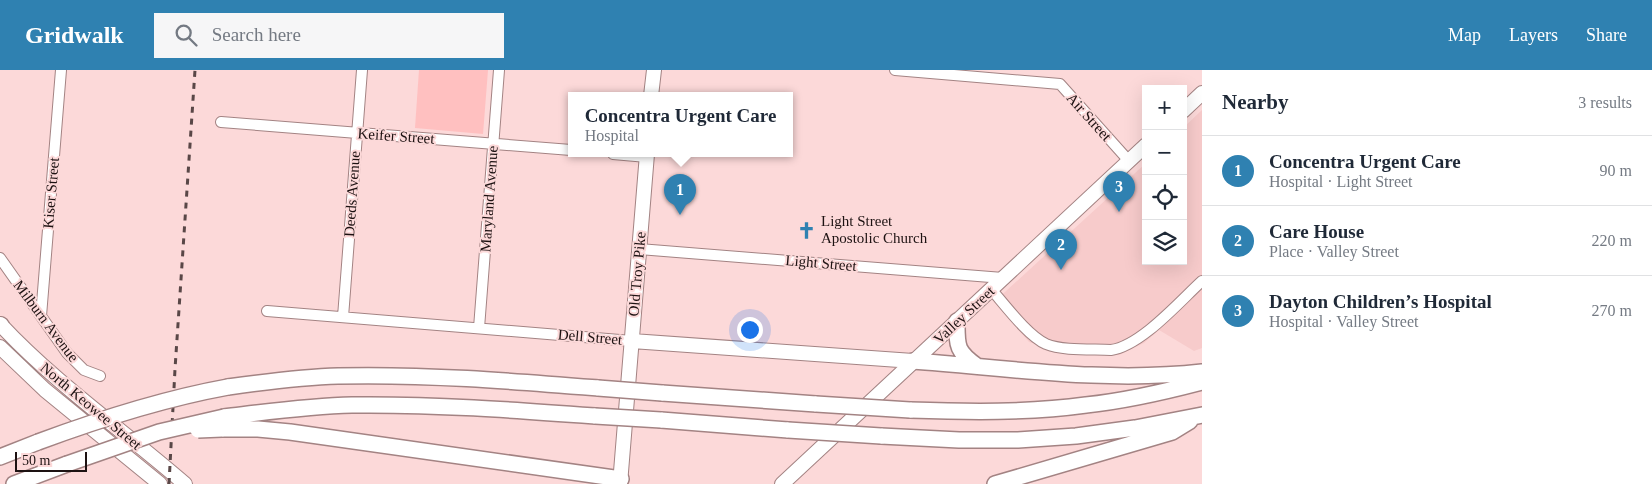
<!DOCTYPE html>
<html lang="en">
<head>
<meta charset="utf-8">
<style>
	:root { --surface:#fff; --page:#f6f6f7; --text:#1f2937; --muted:#747a83; --line:#e0e1e3; --accent:#2f81b1 }
	body { margin:0; font-family:"Times New Roman",serif; background:var(--page); color:var(--text) }
	.controls { position:absolute; right:15px; top:15px; display:grid; overflow:hidden; border-radius:0px; box-shadow:0 5px 20px #0002 }
	.controls button { width:45px; height:45px; display:grid; place-items:center; padding:0; border:0; border-bottom:1px solid var(--line); background:var(--surface); color:var(--text); font:25px sans-serif }
	.scale { position:absolute; left:15px; bottom:12px; width:72px; box-sizing:border-box; padding-left:5px; border:2px solid #1d1212; border-top:0; font-size:14px; line-height:18px; white-space:nowrap; color:#1d1212; -webkit-text-stroke:4px #fcd9d9; paint-order:stroke }
	.you { position:absolute; left:749px; top:259px; width:18px; height:18px; margin:-12px; border:4px solid #fff; border-radius:50%; background:#1a73e8; box-shadow:0 0 0 8px #1a73e833 }
	.badge { display:grid; place-items:center; width:32px; height:32px; border-radius:50%; background:var(--accent); color:#fff; font-size:16px; font-weight:700 }
	.pin { position:absolute; translate:-50% -41px; filter:drop-shadow(0 1px 2px #0008) }
	.pin::after { content:''; position:absolute; top:26px; width:18px; height:15px; background:inherit; clip-path:polygon(0 0,100% 0,50% 100%) }
	.popup { position:absolute; left:568px; top:22px; width:225px; height:65px; box-sizing:border-box; display:grid; place-content:center; border-radius:0px; background:var(--surface); filter:drop-shadow(0 1px 4px #0005); font-size:16px; white-space:nowrap; color:var(--muted) }
	.popup b { font-size:19px; color:var(--text) }
	.popup::after { content:''; position:absolute; left:50%; top:100%; margin-left:-10px; border:10px solid transparent; border-top-color:var(--surface) }
	.list { margin:0; padding:0; list-style:none }
	h2 { display:flex; justify-content:space-between; align-items:center; height:65px; margin:0; padding:0 20px; font-size:21px }
	h2 small { font-size:16px; font-weight:400; color:var(--muted) }
	.list li { display:grid; grid-template-columns:32px 1fr auto; gap:15px; align-items:center; box-sizing:border-box; height:70px; padding:0 20px; border-top:1px solid var(--line) }
	.list b { display:block; font-size:19px; white-space:nowrap }
	.list p { margin:0; font-size:16px; white-space:nowrap; color:var(--muted) }
	.list em { font-size:16px; font-style:normal; color:var(--muted) }
	.icon { flex:none; width:28px; height:28px; fill:none; stroke:currentColor; stroke-width:2; stroke-linecap:round; stroke-linejoin:round }
	.map { position:relative; flex:none; width:1202px; height:414px; overflow:hidden }
	header { display:flex; align-items:center; gap:30px; box-sizing:border-box; height:70px; padding:0 25px; background:var(--accent); color:#fff }
	header strong { font-size:24px }
	nav { display:flex; gap:28px; margin-inline-start:auto; font-size:18px }
	.search { width:350px; height:45px; background:var(--page); display:flex; align-items:center; gap:12px; box-sizing:border-box; padding:0 18px; border-radius:0px; color:var(--muted); font-size:19px }
	main { display:flex }
	aside { flex:1; background:var(--surface) }
	.map>svg:first-child { display:block }
	.built { fill:#f7cbcb }
	.green { fill:#ffc0c0 }
	.lines { fill:none; stroke-linecap:round; stroke-linejoin:round }
	.minor-casing { stroke:#a38383; stroke-width:12 }
	.major-casing { stroke:#a38383; stroke-width:16 }
	.highway-casing { stroke:#a38383; stroke-width:18 }
	.minor { stroke:#fff; stroke-width:10 }
	.major { stroke:#fff; stroke-width:14 }
	.highway { stroke:#fff; stroke-width:15 }
	.rail { stroke:#594747; stroke-width:3; stroke-dasharray:6 6; stroke-linecap:butt }
	.highway-bridge-casing { stroke:#a38383; stroke-width:18; stroke-linecap:butt }
	.highway-bridge { stroke:#fff; stroke-width:15 }
	.labels { text-anchor:middle; stroke-width:4; stroke-linejoin:round; paint-order:stroke }
	.street-label { font-size:15px; fill:#1d1212; stroke:#fcd9d9 }
	.poi-label { font-size:15px; fill:#1d1212; stroke:#fcd9d9; text-anchor:start }
</style>
</head>
<body>
<header>
<strong>Gridwalk</strong>
<div class="search"><svg class="icon" aria-label="search" viewBox="0 0 24 24"><circle cx="10" cy="10" r="6"/><path d="M15 15l6 6"/></svg>Search here</div>
<nav><a>Map</a><a>Layers</a><a>Share</a></nav>
</header>
<main>
<div class="map">
<svg width="1202" height="414" viewBox="0 0 1202 414">
	<rect width="100%" height="100%" fill="#fcd9d9"/>
	<path class="built" d="M1202 40V278L1194 281 1159 260 1144 273 1119 285H1086L1052 279 1029 272 994 232 1146 93V191H1183V58Z"/>
	<path class="green" d="M419 0H488L483 64 415 58Z"/>
	<g class="lines">
		<defs>
			<path id="minor" d="M895 0 1060 14 1129 91
				M221 52 571 80
				M613 84 647 87
				M639 179 1003 208
				M0 188 67 283 84 300 100 306
				M991 219C1005 235 1028 266 1046 274 1063 281 1092 279 1111 280 1141 276 1180 231 1202 211
				M267 241 632 271
				M41 246 61 0
				M343 247 362 0
				M479 258 499 0"/>
			<path id="major" d="M651 26 654 0
				M1183 41 1202 23
				M0 254C56 314 124 361 185 414
				M632 271 913 291
				M0 277 45 320 160 414
				M620 414 647 84
				M782 414 1146 75"/>
			<path id="highway" d="M957 251C957 276 956 281 977 296
				M0 256 1 255
				M913 291C1009 298 1106 313 1202 302
				M228 317C264 312 301 307 338 306 425 304 511 311 598 318
				M662 323 816 334
				M910 340C968 342 1028 343 1086 335 1125 331 1164 322 1202 312
				M224 347C266 342 309 336 352 335 433 334 514 340 595 346
				M661 350 788 360
				M222 359H258L290 362 621 409
				M881 366 959 370H1018L1076 366 1135 358 1202 345
				M0 387 38 372
				M14 414 67 394
				M995 414 1172 362 1190 351"/>
		</defs>
		<use href="#minor" class="minor-casing"/>
		<use href="#major" class="major-casing"/>
		<use href="#highway" class="highway-casing"/>
		<use href="#minor" class="minor"/>
		<use href="#major" class="major"/>
		<use href="#highway" class="highway"/>
		<path class="rail" d="M169 414 175 299 195 0"/>
		<defs>
			<path id="highway-bridge" d="M598 318 662 323
				M816 334 910 340
				M595 346 661 350
				M198 360 222 359
				M788 360 881 366
				M38 372C100 349 162 329 228 317
				M67 394 159 362 224 347"/>
		</defs>
		<use href="#highway-bridge" class="highway-bridge-casing"/>
		<use href="#highway-bridge" class="highway-bridge"/>
	</g>
	<defs>
		<symbol id="church-bare" viewBox="-9 -9 18 18"><path d="M-1.2-6h2.4v3.5h3.3v2.4h-3.3V6h-2.4V-.1h-3.3v-2.4h3.3Z" fill="#2f81b1" stroke="#fcd9d9" stroke-width="2.5" paint-order="stroke"/></symbol>
	</defs>
	<g fill-rule="evenodd">
		<use href="#church-bare" x="794" y="148" width="25" height="25"/>
	</g>
	<g class="labels">
		<g class="street-label">
			<text transform="translate(1089 47) rotate(48)" y="5">Air Street</text>
			<text transform="translate(396 66) rotate(4)" y="5">Keifer Street</text>
			<text transform="translate(51 123) rotate(-85)" y="5">Kiser Street</text>
			<text transform="translate(352 124) rotate(-86)" y="5">Deeds Avenue</text>
			<text transform="translate(489 129) rotate(-86)" y="5">Maryland Avenue</text>
			<text transform="translate(821 193) rotate(5)" y="5">Light Street</text>
			<text transform="translate(637 204) rotate(-85)" y="5">Old Troy Pike</text>
			<text transform="translate(964 245) rotate(-43)" y="5">Valley Street</text>
			<text transform="translate(46 251) rotate(53)" y="5">Milburn Avenue</text>
			<text transform="translate(590 267) rotate(5)" y="5">Dell Street</text>
			<text transform="translate(91 336) rotate(40)" y="5">North Keowee Street</text>
		</g>
		<g class="poi-label">
			<text x="821" y="156">Light Street<tspan x="821" dy="17">Apostolic Church</tspan></text>
		</g>
	</g>
</svg>
<div class="controls">
<button>+</button>
<button>−</button>
<button><svg class="icon" aria-label="locate" viewBox="0 0 24 24"><circle cx="12" cy="12" r="6"/><path d="M12 2v4M12 18v4M2 12h4M18 12h4"/></svg></button>
<button><svg class="icon" aria-label="layers" viewBox="0 0 24 24"><path d="M12 4l9 5-9 5-9-5zM3 14l9 5 9-5"/></svg></button>
</div>
<div class="scale">50 m</div>
<div class="you"></div>
<div class="pin badge" style="left:680px;top:145px">1</div>
<div class="popup"><b>Concentra Urgent Care</b>Hospital</div>
<div class="pin badge" style="left:1061px;top:200px">2</div>
<div class="pin badge" style="left:1119px;top:142px">3</div>
</div>
<aside>
<h2>Nearby<small>3 results</small></h2>
<ul class="list">
<li><span class="badge">1</span><div><b>Concentra Urgent Care</b><p>Hospital · Light Street</p></div><em>90 m</em></li>
<li><span class="badge">2</span><div><b>Care House</b><p>Place · Valley Street</p></div><em>220 m</em></li>
<li><span class="badge">3</span><div><b>Dayton Children’s Hospital</b><p>Hospital · Valley Street</p></div><em>270 m</em></li>
</ul>
</aside>
</main>
</body>
</html>
